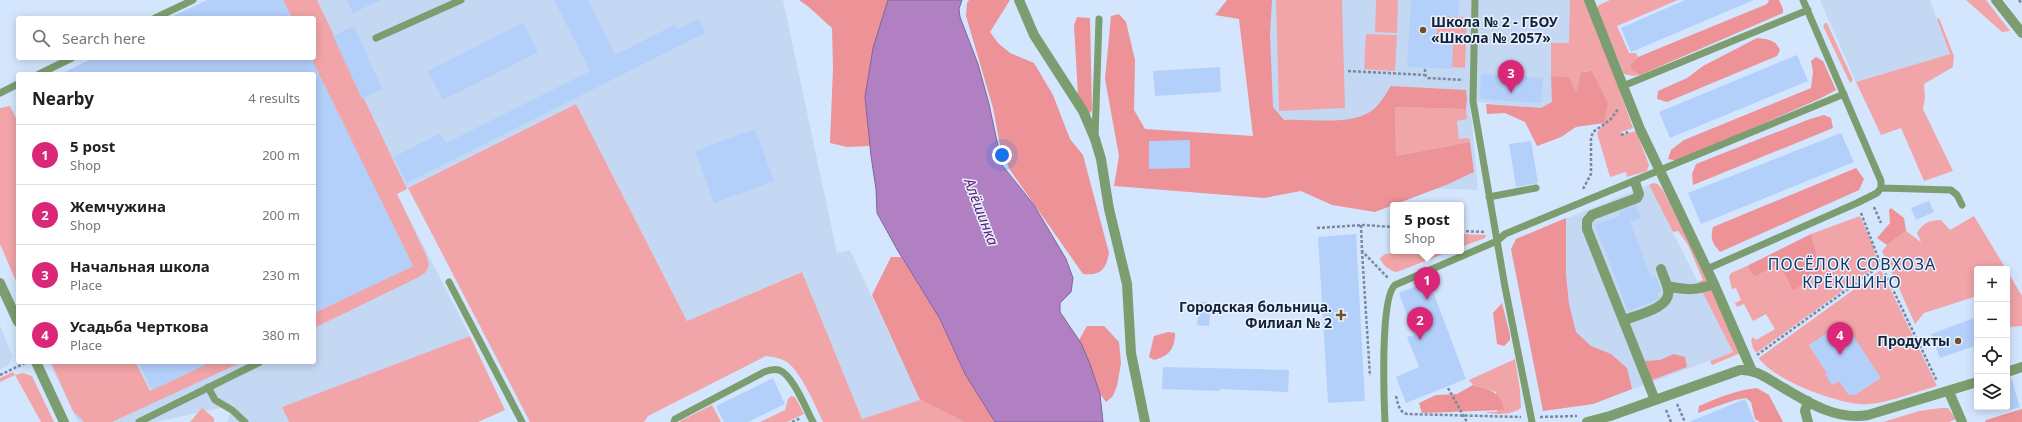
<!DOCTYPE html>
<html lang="en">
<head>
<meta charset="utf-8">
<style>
	:root { --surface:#fff; --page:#f2f2f2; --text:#202124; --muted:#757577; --line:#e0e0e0; --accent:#db2777 }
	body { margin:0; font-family:"Noto Sans",sans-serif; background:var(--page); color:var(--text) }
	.controls { position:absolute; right:12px; bottom:12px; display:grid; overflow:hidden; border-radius:4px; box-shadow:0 2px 10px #0003 }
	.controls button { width:36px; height:36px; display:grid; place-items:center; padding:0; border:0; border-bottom:1px solid var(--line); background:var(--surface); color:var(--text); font:20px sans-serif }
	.you { position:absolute; left:1002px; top:155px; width:14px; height:14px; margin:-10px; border:3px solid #fff; border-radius:50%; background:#1a73e8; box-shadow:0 0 0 6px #1a73e833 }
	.badge { display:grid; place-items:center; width:26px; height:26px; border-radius:50%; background:var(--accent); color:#fff; font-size:13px; font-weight:700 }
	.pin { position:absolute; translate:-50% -33px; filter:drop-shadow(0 1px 2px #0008) }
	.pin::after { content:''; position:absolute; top:21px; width:14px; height:12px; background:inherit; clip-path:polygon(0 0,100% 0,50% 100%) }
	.popup { position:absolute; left:1390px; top:202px; width:74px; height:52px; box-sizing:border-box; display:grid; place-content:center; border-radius:4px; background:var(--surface); filter:drop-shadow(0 1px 3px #0005); font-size:13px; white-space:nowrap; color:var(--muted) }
	.popup b { font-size:15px; color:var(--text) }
	.popup::after { content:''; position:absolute; left:50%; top:100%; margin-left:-8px; border:8px solid transparent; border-top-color:var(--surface) }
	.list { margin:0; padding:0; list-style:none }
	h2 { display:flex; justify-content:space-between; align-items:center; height:52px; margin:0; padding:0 16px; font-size:17px }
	h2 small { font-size:13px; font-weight:400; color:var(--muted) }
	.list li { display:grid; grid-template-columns:26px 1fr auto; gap:12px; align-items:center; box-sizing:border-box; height:60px; padding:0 16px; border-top:1px solid var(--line) }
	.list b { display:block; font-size:15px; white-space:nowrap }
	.list p { margin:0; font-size:13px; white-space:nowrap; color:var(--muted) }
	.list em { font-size:13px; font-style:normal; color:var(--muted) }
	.icon { flex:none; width:22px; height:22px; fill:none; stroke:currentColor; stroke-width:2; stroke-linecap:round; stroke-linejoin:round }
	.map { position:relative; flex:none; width:2022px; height:422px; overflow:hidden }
	.search { position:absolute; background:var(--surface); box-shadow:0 2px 10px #0003; left:16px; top:16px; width:300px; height:44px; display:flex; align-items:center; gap:10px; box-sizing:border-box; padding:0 14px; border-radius:4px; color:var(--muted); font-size:15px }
	.panel { position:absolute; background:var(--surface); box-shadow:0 2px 10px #0003; left:16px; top:72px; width:300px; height:292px; border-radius:4px }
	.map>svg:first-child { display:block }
	.built { fill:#c5d8f3 }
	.green { fill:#f1a5a8; fill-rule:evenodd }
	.forest { fill:#ed9296 }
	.water { fill:#b180c3; stroke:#816499 }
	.building { fill:#b3d0fa }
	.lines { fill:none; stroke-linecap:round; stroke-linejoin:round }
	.path { stroke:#7889a0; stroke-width:2.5; stroke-dasharray:3 2; stroke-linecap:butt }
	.service { stroke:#7c9d6f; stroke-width:7 }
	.minor { stroke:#7c9d6f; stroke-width:10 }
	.tertiary { stroke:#7c9d6f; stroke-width:10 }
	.poi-dot { fill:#6e5225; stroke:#e9f2fe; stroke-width:1.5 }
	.labels { text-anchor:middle; stroke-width:3; stroke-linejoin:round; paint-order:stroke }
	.poi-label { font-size:14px; font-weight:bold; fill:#122238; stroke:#e9f2fe; text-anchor:end }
	.water-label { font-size:15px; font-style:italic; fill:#5d1f71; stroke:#e9f2fe }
	.quarter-label { font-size:16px; letter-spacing:1px; fill:#133869; stroke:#e9f2fe }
</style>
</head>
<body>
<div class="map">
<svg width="2022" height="422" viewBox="0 0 2022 422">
	<rect width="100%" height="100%" fill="#d4e6fe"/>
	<path class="built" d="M207 0H783L837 253 850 250 920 400 862 419 801 272 687 321 576 104 397 194 470 336 283 407 289 422H227L233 405 156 422H78L49 362H314V74H61L93 58H314V18Z
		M1263 0H1570L1604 117 1470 101 1478 190 1269 183Z
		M1820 0H1930L1950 54 1856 82Z
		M1649 185 1733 352 1593 404 1543 411 1511 249 1516 239Z
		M0 325 12 356 8 366 0 370Z"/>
	<path class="green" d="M283 0H317L407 189 397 194 427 257 429 266 425 273 417 278 314 328V313L413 266 311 58H314V18H292Z
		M1276 0H1342L1345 108 1279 111Z
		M1376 0H1398L1397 33 1375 32Z
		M1570 0H1587L1633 128 1621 132V135L1636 131 1649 165 1647 171 1627 177 1626 172 1610 177 1597 133 1604 123 1591 70 1585 71 1579 81 1576 92 1569 77 1551 76V43H1569Z
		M1610 0H1678L1617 26 1629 53H1636L1638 57 1631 64V70L1640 75 1633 76 1624 74 1597 8 1599 5Z
		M1966 0H1986L2010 31 2002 32Z
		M1437 16 1467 17 1465 68 1452 67V45L1436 44Z
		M1939 18 1954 56 1953 67 1924 84 1925 98 1923 109 1953 171 1924 181 1901 128 1881 135 1856 82 1950 54 1937 19Z
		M1825 23H1827L1853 80 1850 83 1823 26Z
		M1366 34 1397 35 1395 71 1364 69Z
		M576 104 687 321 802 272 862 419 920 400 964 422H823C815 405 802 374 787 362 781 358 773 357 766 356L648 416 644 422H530L408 188Z
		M10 106 18 122V286L0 244V108Z
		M1395 107 1466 109 1467 119 1457 121 1459 139 1469 138 1470 142 1396 156Z
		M1653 183 1658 184 1664 192 1710 283 1700 287 1698 282 1703 280 1688 245 1678 231 1673 232 1649 185Z
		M1860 216 1873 246 1878 265 1756 353 1753 348 1751 340 1753 337 1756 340 1775 329 1766 314 1753 321 1744 304 1737 307 1735 303 1741 300 1736 288 1732 289 1729 277 1731 273 1747 266 1754 277 1776 266 1785 275 1793 291 1827 270 1819 262 1811 234Z
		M1974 216 2006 269H1977V296L1924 313 1915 324 1882 251 1887 245 1906 231 1921 242 1917 233C1923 223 1929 220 1941 220L1950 230Z
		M1461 234 1486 235 1485 238 1461 247Z
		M1401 251H1451L1397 272C1390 271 1382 265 1380 258L1385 254 1401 253Z
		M1881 270 1937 386C1915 392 1891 402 1869 404 1844 407 1771 379 1759 358ZM1844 323 1880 378 1856 394 1849 395 1839 381 1832 385 1831 371 1823 367 1809 345Z
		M2007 271 2022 296V326L2009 327 2007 321Z
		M1712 287 1743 352 1712 365 1710 361 1733 352 1702 291Z
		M470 336 505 410 478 422H289L282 407Z
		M1515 359 1520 390 1521 408C1511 415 1496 415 1485 412H1497L1496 392 1473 385 1469 380Z
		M51 362H135L150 391 211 362H242L112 422H84L73 411Z
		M13 372 15 375 23 373 32 376 54 422H41L15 375 0 382V378Z
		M791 396 795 397 804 414 787 422H760L785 410 788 399Z
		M712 405 721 422H680V421Z
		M202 408 214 418V422H190Z
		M1941 408H1948L1956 419 1949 422H1883L1919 411Z"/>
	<path class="forest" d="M799 0H888L865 97 870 146 847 147 830 143 833 68 832 28C820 18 813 9 799 0Z
		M969 0H1010L990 32 998 43 1010 53 1034 63 1053 95 1070 139 1083 155 1109 253C1106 269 1101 276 1083 274L1010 170 1001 150 993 108 966 16 967 3Z
		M1227 0H1272L1270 34 1273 107 1284 120C1311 118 1353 127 1374 109 1381 103 1386 93 1391 86L1466 90 1467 98 1466 109 1395 107 1396 156 1470 142 1474 172 1446 185 1375 212 1332 205 1301 191 1264 198 1114 186 1119 156 1105 79 1111 16 1119 14 1126 22 1135 60 1134 110 1145 129 1253 136 1239 19 1215 15Z
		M1769 0H1779L1783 9V13L1640 75 1631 70V64L1638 57 1767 4Z
		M1077 17 1090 18 1092 110 1089 115 1078 96 1074 25Z
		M1757 38C1768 39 1776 40 1780 50L1777 56 1667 102 1657 99 1658 91 1687 78 1703 66Z
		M1816 57 1823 61 1836 90 1819 99 1678 161 1668 159 1671 150 1684 140 1811 88 1813 72 1811 61Z
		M1591 70 1608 103 1604 123 1576 127 1561 137 1537 146 1525 122 1505 113 1487 114 1486 104 1541 108 1552 102 1551 76 1569 77 1576 92 1581 73Z
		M1824 115 1831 118 1833 128 1693 185 1692 174 1696 164 1810 119Z
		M1856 168 1864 179 1859 190 1720 252C1712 243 1710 238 1713 227Z
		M1891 208 1904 218 1906 231 1887 245 1877 238 1890 223 1889 210Z
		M1566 218V275L1569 304 1576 332 1591 346 1611 354 1627 368 1632 389 1593 404 1543 411 1511 249 1516 239Z
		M1811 234 1819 262 1827 270 1793 291 1785 275 1776 266 1754 277 1747 266Z
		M891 257H901L940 319 965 374 995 422H964L920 400 872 295Z
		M1502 303 1510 335V340L1504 346 1497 344 1493 313Z
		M1087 326H1104L1119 342 1121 363 1117 386 1113 396 1106 402 1100 394 1090 364 1079 340Z
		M1168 332 1175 333C1175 349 1169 356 1154 360L1149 357 1154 336Z
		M1674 354 1685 357 1687 367 1652 380 1645 361 1660 360Z
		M1473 385C1489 390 1501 391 1504 410L1422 413 1419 403 1436 395 1457 394Z
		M1757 388 1769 395 1783 422H1760L1755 419 1751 402 1746 398 1735 400 1698 413 1699 406C1718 398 1736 390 1757 388Z
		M2022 409V422H1985L1986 420Z"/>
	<path class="water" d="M888 0H962L959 9 960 17 978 64 989 104 1002 165 1034 205 1066 259 1073 278 1071 292 1060 303V312L1081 343 1090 364 1100 394 1103 422H995L965 374 940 319 898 251 877 213 876 189 871 156 865 97 873 48Z"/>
	<path class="building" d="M207 0H283L292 18H169Z
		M347 0H381L353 13Z
		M554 0H588L615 55 674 25 677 29 699 19 705 33 407 183 394 157 440 133 446 143 590 71Z
		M1411 0H1459L1458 17 1437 16 1436 44 1453 45 1452 69 1407 67Z
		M1685 0H1754L1631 52 1621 28Z
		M523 23 538 52 443 100 428 71Z
		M354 26 382 89 362 99 333 36Z
		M1797 55 1808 81 1670 138 1659 112Z
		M93 58H311L413 266 314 313V74H61Z
		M1220 67 1221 92 1155 96 1153 71Z
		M1481 74 1543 78 1541 103 1480 99Z
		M755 129 774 181 714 203 695 151Z
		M1841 133 1854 162 1701 224 1688 193Z
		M1190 140V168L1149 169V141Z
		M1531 141 1538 183 1516 187 1509 144Z
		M1929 201 1934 212 1916 220 1911 208Z
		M1636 205 1641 218 1630 222 1651 277 1656 276 1661 292 1657 293 1659 298 1656 300 1628 311 1595 225 1620 216 1619 212Z
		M1356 234 1365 401 1328 403 1318 237Z
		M1429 281 1466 379 1406 403 1396 377 1419 367 1407 337 1414 335 1399 293Z
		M1200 302 1211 303 1209 326 1197 325Z
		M1974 318 1977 327V345L1940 358 1931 334Z
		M1844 322 1881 378 1856 394 1849 395 1839 381 1832 385 1825 374 1827 373 1809 345Z
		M139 362H211L152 390Z
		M1163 367 1289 370 1288 392 1220 389V391L1162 389Z
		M2011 377 2020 407 2007 411V378Z
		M773 378 785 404 748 422H724L716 406Z
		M1745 399 1755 422H1689Z"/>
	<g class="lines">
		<path class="path" d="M2019 0 2022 4
			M1425 69V75L1428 78 1463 80
			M1348 71 1425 75
			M1621 135 1628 132
			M1583 189 1591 174V138L1593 132 1610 120 1619 108
			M1874 207 1881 223
			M1861 213 1881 265 1937 381
			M1361 225 1362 251 1388 278
			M1317 228 1363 225 1393 227
			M1461 231 1485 232
			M1362 251 1370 376
			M1757 355 1881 265
			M0 375 25 363
			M1448 388 1467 422
			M1396 396C1398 404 1399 412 1407 414L1521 417
			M1677 404 1685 422
			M1666 410 1671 422
			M1540 417 1577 416
			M792 422 801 418"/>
		<path class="service" d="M1475 0 1473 101 1505 287 1532 422
			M155 18 193 0
			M376 38 461 0
			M39 74 72 58
			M1623 86 1808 10
			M0 93 18 84
			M1095 137 1099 19
			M1881 188 1951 190 1957 195 1962 205
			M1489 197 1536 188
			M1707 269 1857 203 1877 193 1881 188V181L1803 0
			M449 282 522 422
			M208 387 215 400 232 410 245 422
			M139 422 260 362
			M674 422 675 419 764 372C769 370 774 369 779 370 793 375 806 409 813 422
			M1385 422C1384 400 1380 297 1395 285L1497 241 1505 234 1844 94"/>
		<path class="minor" d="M1019 0 1034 35 1083 111 1095 139 1101 159 1109 209 1127 284 1131 353 1145 422
			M1589 0 1640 129 1714 284 1752 371
			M1635 182 1639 194 1637 198 1592 215 1587 221V229L1655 400
			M0 283 18 322
			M1667 286C1686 290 1695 291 1714 284
			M1624 320C1637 315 1672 308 1668 290 1667 283 1663 276 1661 269
			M36 362 64 422
			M2007 372 2022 367
			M1949 392 1962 422
			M1587 422 1610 416 1740 370C1754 369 1765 377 1777 384 1804 400 1835 421 1868 415L1977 382
			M1808 422 1805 411 1808 401"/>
		<path class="tertiary" d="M1996 0 2022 33"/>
	</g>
	<g class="poi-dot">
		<circle cx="1423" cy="30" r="4"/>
		<path d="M1339 309h4v4h4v4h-4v4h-4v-4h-4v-4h4z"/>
		<circle cx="1958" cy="341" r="4"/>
	</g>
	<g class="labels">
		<g class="poi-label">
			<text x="1431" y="27" text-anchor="start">Школа № 2 - ГБОУ<tspan x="1431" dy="16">«Школа № 2057»</tspan></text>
			<text x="1332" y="312">Городская больница.<tspan x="1332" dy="16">Филиал № 2</tspan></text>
			<text x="1950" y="346">Продукты</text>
		</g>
		<g class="water-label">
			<text transform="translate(981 212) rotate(69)" y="5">Алёшинка</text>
		</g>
		<g class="quarter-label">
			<text x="1852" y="270">ПОСЁЛОК СОВХОЗА<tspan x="1852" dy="18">КРЁКШИНО</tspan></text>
		</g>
	</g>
</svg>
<div class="controls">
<button>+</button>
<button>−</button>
<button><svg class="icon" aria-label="locate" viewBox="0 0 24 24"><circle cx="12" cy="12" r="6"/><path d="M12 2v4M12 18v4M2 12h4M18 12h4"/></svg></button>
<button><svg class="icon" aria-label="layers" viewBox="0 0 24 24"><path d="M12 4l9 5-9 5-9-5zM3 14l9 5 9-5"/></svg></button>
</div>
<div class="you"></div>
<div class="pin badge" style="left:1427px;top:300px">1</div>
<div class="popup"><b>5 post</b>Shop</div>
<div class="pin badge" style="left:1420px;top:340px">2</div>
<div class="pin badge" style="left:1511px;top:93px">3</div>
<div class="pin badge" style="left:1840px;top:355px">4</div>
<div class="search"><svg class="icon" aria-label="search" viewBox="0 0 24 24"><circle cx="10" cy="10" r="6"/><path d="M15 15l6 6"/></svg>Search here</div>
<section class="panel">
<h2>Nearby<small>4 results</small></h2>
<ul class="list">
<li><span class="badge">1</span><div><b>5 post</b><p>Shop</p></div><em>200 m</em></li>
<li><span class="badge">2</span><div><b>Жемчужина</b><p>Shop</p></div><em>200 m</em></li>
<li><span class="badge">3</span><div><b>Начальная школа</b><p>Place</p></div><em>230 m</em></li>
<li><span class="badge">4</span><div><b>Усадьба Черткова</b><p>Place</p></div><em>380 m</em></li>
</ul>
</section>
</div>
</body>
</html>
